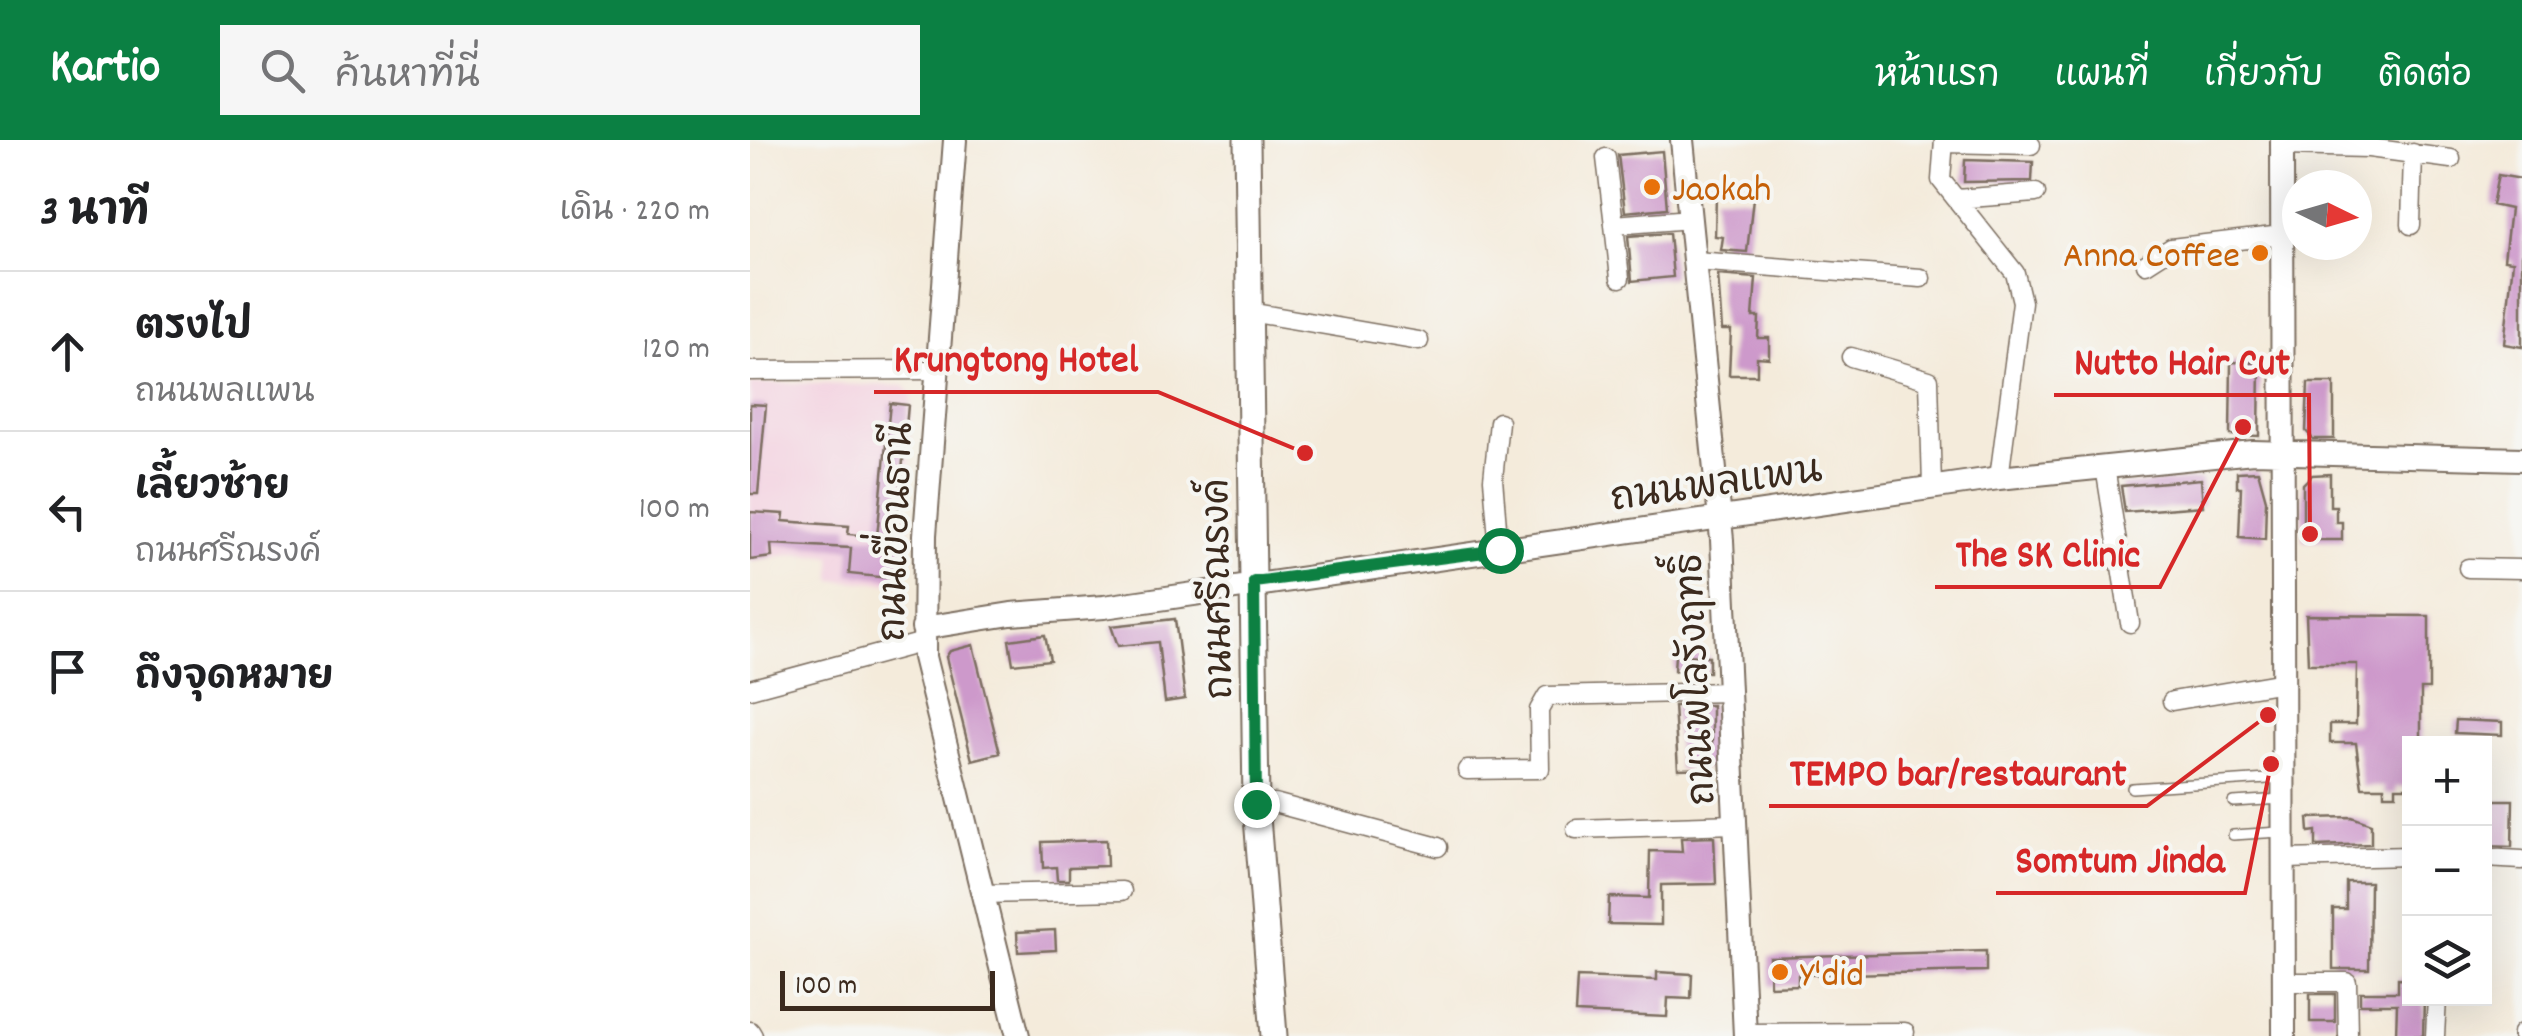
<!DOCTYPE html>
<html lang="th">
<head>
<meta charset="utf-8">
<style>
	:root { --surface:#fff; --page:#f6f6f6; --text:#202124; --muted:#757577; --line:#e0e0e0; --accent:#0b8043 }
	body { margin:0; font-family:Dekko,"Playpen Sans Thai",sans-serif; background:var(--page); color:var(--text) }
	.controls { position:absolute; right:30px; bottom:30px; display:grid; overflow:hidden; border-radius:0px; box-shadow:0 10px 40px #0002 }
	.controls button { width:90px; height:90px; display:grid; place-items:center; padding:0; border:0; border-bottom:2px solid var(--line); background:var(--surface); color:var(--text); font:50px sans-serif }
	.compass { position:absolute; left:1532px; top:30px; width:90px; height:90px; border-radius:50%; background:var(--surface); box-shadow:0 10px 40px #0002; rotate:95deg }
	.scale { position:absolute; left:30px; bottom:25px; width:215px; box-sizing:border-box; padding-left:10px; border:5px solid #3b2a1e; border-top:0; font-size:28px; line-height:35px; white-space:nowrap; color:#3b2a1e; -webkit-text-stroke:8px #f6f6f2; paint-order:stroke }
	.stop { position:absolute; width:30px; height:30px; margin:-22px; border:8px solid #0b8043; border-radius:50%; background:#fff }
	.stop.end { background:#0b8043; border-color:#fff; box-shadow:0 2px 10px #0008 }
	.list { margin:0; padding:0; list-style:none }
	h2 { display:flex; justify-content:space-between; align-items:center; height:130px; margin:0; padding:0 40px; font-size:42px }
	h2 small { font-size:32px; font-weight:400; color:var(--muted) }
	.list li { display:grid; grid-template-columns:65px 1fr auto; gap:30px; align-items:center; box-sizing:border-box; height:160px; padding:0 40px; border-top:2px solid var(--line) }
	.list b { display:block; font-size:38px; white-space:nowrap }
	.list p { margin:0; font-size:32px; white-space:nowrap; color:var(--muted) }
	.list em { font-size:32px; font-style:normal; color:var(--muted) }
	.icon { flex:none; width:55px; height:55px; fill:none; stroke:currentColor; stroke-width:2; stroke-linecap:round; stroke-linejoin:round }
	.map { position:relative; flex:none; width:1772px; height:896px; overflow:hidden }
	header { display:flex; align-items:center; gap:60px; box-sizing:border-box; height:140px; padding:0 50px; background:var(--accent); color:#fff }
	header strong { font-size:48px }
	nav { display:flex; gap:55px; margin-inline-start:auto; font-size:35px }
	.search { width:700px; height:90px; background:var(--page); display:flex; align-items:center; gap:25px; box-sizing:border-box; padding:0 35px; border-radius:0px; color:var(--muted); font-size:38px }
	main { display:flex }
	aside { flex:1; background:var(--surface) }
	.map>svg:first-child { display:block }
	.built { fill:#f3cfdf }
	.building { fill:#cd99cb }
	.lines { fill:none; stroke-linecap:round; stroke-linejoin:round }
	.service-casing { stroke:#7c6e60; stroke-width:12 }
	.minor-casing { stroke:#7c6e60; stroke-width:21 }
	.tertiary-casing { stroke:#7c6e60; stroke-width:26 }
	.secondary-casing { stroke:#7c6e60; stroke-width:29 }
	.service { stroke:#fff; stroke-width:9 }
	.minor { stroke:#fff; stroke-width:18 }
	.tertiary { stroke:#fff; stroke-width:22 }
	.secondary { stroke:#fff; stroke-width:25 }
	.route { stroke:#0b8043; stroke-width:12 }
	.food-dot { fill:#e8710a; stroke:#f6f6f2; stroke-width:4 }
	.labels { text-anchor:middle; stroke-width:8; stroke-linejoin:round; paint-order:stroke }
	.food-label { font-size:38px; fill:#c56008; stroke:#f6f6f2; text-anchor:start }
	.street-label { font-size:38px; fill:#3b2a1e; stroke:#f6f6f2 }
	.leader { fill:none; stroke:#d62828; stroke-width:4 }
	.callout-dot { fill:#d62828; stroke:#f6f6f2; stroke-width:4 }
	.callout-label { font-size:40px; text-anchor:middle; font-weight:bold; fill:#d62828; stroke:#f6f6f2; stroke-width:8; stroke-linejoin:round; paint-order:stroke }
</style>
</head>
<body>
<header>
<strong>Kartio</strong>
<div class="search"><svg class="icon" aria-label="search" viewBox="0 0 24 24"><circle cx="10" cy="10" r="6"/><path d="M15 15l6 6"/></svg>ค้นหาที่นี่</div>
<nav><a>หน้าแรก</a><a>แผนที่</a><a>เกี่ยวกับ</a><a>ติดต่อ</a></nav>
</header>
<main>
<aside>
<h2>3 นาที<small>เดิน · 220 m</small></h2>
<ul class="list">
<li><svg class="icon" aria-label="ahead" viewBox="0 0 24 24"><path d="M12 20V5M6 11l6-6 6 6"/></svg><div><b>ตรงไป</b><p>ถนนพลแพน</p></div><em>120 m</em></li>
<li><svg class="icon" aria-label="left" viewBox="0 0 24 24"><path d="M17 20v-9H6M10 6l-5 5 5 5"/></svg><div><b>เลี้ยวซ้าย</b><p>ถนนศรีณรงค์</p></div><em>100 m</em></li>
<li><svg class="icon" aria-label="arrive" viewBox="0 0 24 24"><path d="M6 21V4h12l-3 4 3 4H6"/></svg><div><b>ถึงจุดหมาย</b></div></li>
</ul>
</aside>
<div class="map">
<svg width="1772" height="896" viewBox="0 0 1772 896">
	<rect width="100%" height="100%" fill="#f6f6f2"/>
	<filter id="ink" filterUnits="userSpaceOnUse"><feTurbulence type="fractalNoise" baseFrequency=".01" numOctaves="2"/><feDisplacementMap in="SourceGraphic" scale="20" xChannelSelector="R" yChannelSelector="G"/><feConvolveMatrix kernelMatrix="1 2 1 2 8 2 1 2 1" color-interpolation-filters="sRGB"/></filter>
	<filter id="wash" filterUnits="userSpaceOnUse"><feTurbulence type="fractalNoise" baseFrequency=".0048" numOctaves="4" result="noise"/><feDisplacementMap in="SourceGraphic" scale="40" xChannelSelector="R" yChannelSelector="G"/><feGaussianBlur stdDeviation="2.25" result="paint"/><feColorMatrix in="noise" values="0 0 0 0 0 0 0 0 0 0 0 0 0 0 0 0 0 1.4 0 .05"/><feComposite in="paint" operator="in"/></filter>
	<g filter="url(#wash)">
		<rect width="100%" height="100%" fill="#f4ebdb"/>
		<path class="built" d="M36 243 154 246 162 254 155 444 82 440V416L47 414 0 420V244Z"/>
		<g id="blocks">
			<path class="building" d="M912 11 917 68 875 72 868 15Z
				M1215 20 1283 22 1282 41 1214 42Z
				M1748 35 1772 39V207L1754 204 1763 121 1754 120 1760 69 1742 65Z
				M966 55 1003 58 997 112 971 110 973 97 965 96Z
				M919 93 923 137 882 141 878 96Z
				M968 135 1006 138 1003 177H1009L1008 198H1019V218L1007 217V235H979L981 190H972Z
				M1481 222 1510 223 1509 296 1480 295Z
				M1558 243H1584V299H1563L1556 291Z
				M140 263 158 265 146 398 152 399 148 439 99 434 101 408 21 404 22 417 0 420V372L34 374 33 381 99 386 98 394 127 397Z
				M0 264 16 265 8 354H0Z
				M1508 331 1516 360 1515 399 1489 397 1491 347H1487V332Z
				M1580 334V366H1586V382H1592V400H1553V344L1562 335Z
				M1451 339 1453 366 1375 372 1371 346Z
				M1556 475 1679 476V549H1671V604H1660V647H1646V654H1634V647H1612L1606 603H1580V584H1606L1607 524H1558Z
				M425 479 435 559 415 562 408 502 368 506 361 486Z
				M295 495 300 520 263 524 259 500Z
				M223 505 250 613 222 620 196 517 200 511Z
				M925 515 959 516V532L924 531Z
				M962 565V628L928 629 924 566Z
				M1706 580 1752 582V595L1705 593Z
				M1734 660H1763L1762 707 1734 706Z
				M1602 677 1621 684V704L1566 706V691L1559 692 1558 678Z
				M964 697 966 744 911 745V785L858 784 859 757 899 758 900 711 932 712 931 698Z
				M356 700 357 726 319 727V740H307L306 727 293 728 292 702Z
				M1596 742H1620L1619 829H1583V769H1596Z
				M305 790 306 810 268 812 267 792Z
				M1236 811V831L1048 835V845L1020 846 1019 817Z
				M907 832 942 834 941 859 918 858 917 877 825 873 827 837 907 840Z
				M1648 838 1660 839V858H1674L1673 896H1646L1647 864H1610V852H1648Z
				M1560 854H1585V882H1560Z"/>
		</g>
	</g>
	<g filter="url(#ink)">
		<use href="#blocks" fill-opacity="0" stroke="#7c6e60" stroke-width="2.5"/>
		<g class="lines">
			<defs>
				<path id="service" d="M1382 648 1533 638
					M1483 662 1533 659
					M1483 695 1530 692"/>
				<path id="minor" d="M1194 0 1191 40 1265 133 1272 162 1249 338
					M1194 3 1281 5
					M1532 6 1619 8 1701 19
					M856 18 864 85
					M1206 59 1286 53
					M1661 85 1663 13
					M945 121 1171 138
					M1396 124 1421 108 1532 95
					M870 138 864 85 941 79
					M499 172 669 201
					M1101 217 1179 240 1182 347
					M0 231 187 230
					M749 282 743 339 749 410
					M1355 327 1380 483
					M1718 428 1772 429
					M0 549 174 502
					M1422 561 1534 542
					M717 630 790 629 789 570 797 556 981 552
					M506 664 524 663 688 707
					M826 689 986 684
					M1734 718 1772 720
					M1534 719 1660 716
					M231 754 372 751
					M1534 842H1597L1598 896
					M0 891 3 896
					M995 893 1155 892
					M1685 896 1687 858
					M1772 896V893"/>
				<path id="tertiary" d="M205 0 175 395 174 517 268 896
					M932 0 972 400 995 896
					M1532 0 1534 896
					M173 488 261 474 354 467 1249 338 1503 312 1772 319"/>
				<path id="secondary" d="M497 0 506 664 524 896"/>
			</defs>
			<use href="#service" class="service-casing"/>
			<use href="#minor" class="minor-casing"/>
			<use href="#tertiary" class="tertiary-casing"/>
			<use href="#secondary" class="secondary-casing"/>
			<use href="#service" class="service"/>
			<use href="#minor" class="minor"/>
			<use href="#tertiary" class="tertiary"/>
			<use href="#secondary" class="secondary"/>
		</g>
	</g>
	<g class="lines" filter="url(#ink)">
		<path class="route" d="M506 664 504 442 750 410"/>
	</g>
	<g class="food-dot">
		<circle cx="902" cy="47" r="10"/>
		<circle cx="1510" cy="113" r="10"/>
		<circle cx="1030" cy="832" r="10"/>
	</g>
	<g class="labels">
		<g class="food-label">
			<text x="922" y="60">Jaokah</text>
			<text x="1490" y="126" text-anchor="end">Anna Coffee</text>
			<text x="1050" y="845">Y'did</text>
		</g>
		<g class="street-label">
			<text transform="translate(966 342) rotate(-8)" y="13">ถนนพลแพน</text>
			<text transform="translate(144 392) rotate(-88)" y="13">ถนนเขื่อนธานี</text>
			<text transform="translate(466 449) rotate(-91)" y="13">ถนนศรีณรงค์</text>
			<text transform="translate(944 539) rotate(-93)" y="13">ถนนพโลรังฤทธิ์</text>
		</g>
	</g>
	<path class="leader" d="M555 313L408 252H124M1560 394L1559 255H1304M1493 287L1410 447H1185M1518 575L1397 666H1019M1521 624L1495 753H1246"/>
	<g class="callout-dot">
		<circle cx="555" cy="313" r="10"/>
		<circle cx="1560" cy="394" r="10"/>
		<circle cx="1493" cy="287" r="10"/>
		<circle cx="1518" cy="575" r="10"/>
		<circle cx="1521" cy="624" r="10"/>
	</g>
	<g class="callout-label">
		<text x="266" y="231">Krungtong Hotel</text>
		<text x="1432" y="234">Nutto Hair Cut</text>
		<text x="1298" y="426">The SK Clinic</text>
		<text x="1208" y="645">TEMPO bar/restaurant</text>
		<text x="1370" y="732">Somtum Jinda</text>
	</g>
</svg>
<div class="controls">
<button>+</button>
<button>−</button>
<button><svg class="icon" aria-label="layers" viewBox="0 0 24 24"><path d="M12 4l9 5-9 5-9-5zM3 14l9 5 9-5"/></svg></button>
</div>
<svg class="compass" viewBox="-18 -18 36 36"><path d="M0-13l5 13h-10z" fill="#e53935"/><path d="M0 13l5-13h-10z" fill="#757577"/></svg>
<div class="scale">100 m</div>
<div class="stop" style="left:750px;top:410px"></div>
<div class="stop end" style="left:506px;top:664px"></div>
</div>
</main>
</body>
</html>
